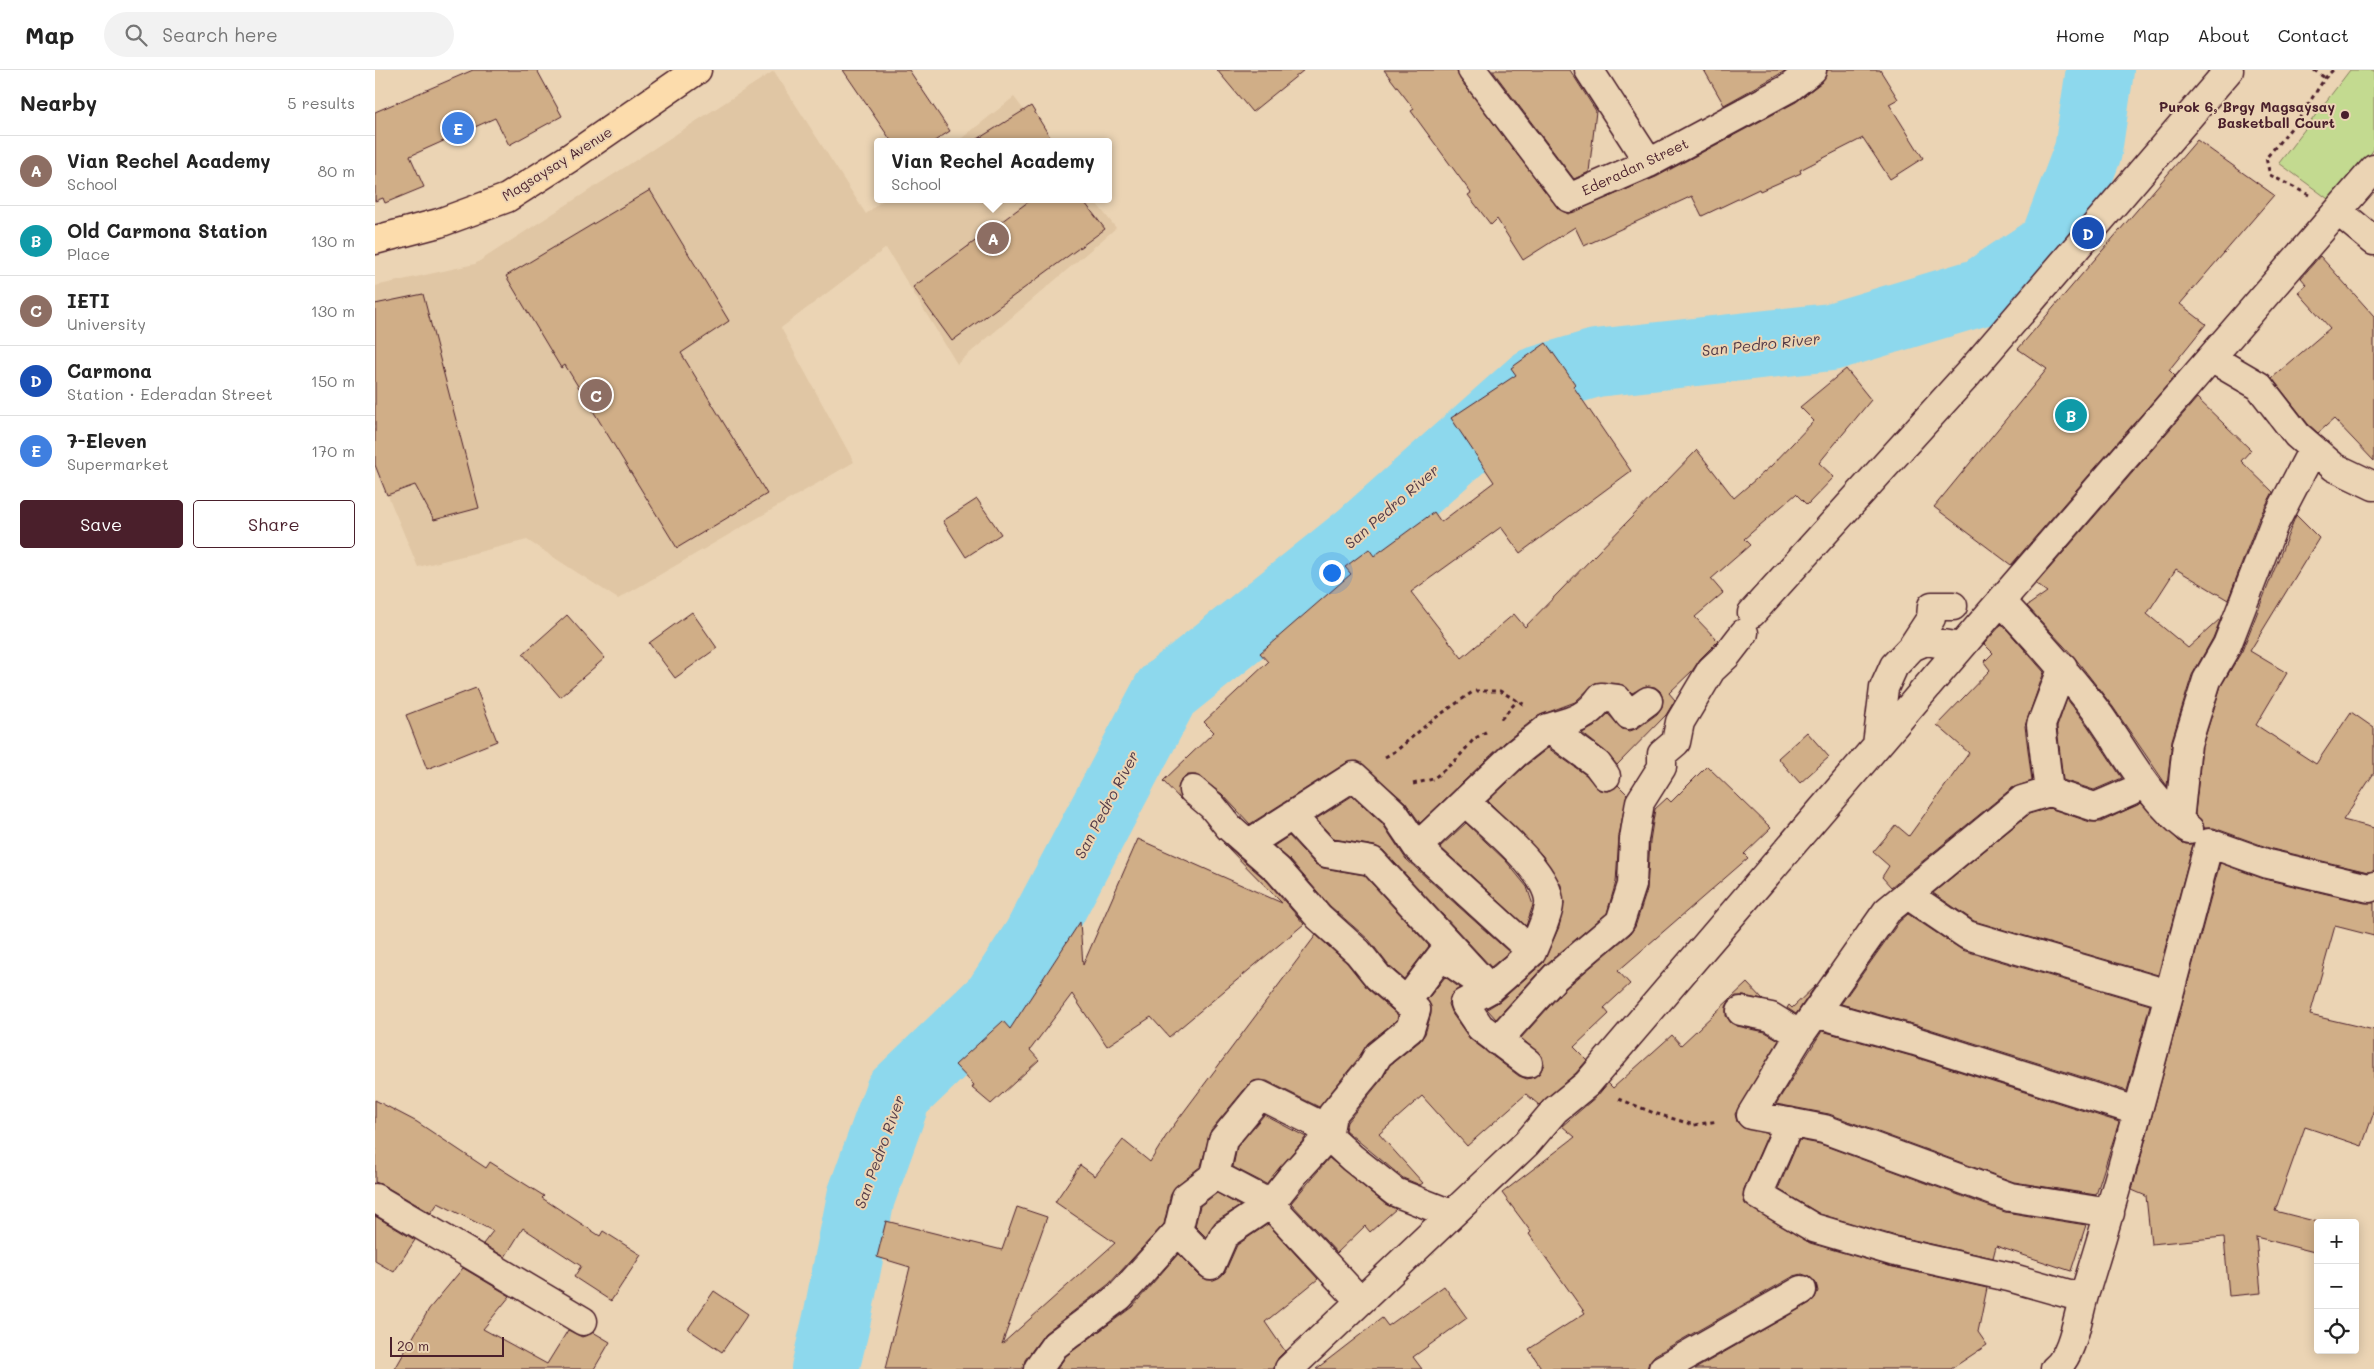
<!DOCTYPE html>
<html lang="en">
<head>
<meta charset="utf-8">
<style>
	:root { --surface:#fff; --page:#f2f2f2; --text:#222; --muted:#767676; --line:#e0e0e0; --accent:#4a1f2b }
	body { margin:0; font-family:Mali,sans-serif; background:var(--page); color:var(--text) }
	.controls { position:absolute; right:15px; bottom:15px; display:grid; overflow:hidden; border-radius:5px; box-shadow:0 2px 12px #0003 }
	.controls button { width:45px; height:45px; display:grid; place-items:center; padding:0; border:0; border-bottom:1px solid var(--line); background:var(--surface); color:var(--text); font:25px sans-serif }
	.scale { position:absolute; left:15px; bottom:12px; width:114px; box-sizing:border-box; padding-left:5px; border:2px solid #4a1f2b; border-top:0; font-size:14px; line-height:18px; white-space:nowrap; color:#4a1f2b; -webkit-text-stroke:4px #ebd4b4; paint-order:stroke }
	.you { position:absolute; left:956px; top:502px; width:18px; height:18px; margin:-12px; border:4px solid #fff; border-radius:50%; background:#1a73e8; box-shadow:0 0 0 8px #1a73e833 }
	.badge { display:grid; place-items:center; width:32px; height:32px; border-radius:50%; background:var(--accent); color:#fff; font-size:16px; font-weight:700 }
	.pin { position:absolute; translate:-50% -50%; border:2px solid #fff; box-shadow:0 1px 5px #0006 }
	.popup { position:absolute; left:499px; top:68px; width:238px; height:65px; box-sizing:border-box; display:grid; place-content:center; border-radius:5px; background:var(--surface); filter:drop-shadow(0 1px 4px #0005); font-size:16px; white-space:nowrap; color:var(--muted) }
	.popup b { font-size:19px; color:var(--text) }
	.popup::after { content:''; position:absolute; left:50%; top:100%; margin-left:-10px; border:10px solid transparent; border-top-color:var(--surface) }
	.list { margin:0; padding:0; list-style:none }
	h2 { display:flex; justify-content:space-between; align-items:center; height:65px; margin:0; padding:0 20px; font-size:21px }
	h2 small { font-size:16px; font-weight:400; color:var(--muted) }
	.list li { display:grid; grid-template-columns:32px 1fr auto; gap:15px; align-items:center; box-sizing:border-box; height:70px; padding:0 20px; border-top:1px solid var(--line) }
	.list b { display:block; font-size:19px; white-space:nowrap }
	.list p { margin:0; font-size:16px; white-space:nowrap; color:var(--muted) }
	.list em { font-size:16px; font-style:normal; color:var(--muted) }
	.actions { display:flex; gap:10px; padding:15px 20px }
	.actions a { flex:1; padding:11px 0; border:1px solid var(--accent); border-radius:5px; text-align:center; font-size:18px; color:var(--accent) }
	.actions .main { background:var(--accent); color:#fff }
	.icon { flex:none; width:28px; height:28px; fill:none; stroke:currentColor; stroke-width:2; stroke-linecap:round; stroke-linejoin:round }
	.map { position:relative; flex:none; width:1999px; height:1299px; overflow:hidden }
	header { display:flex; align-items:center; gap:30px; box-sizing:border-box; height:70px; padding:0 25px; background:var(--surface); border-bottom:1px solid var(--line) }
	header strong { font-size:24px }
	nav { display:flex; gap:28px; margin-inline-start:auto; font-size:18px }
	.search { width:350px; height:45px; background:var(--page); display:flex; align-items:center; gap:12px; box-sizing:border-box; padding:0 18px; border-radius:28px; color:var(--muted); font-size:19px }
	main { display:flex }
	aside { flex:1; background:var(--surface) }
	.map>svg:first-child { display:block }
	.built { fill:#e0c6a4 }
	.green { fill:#c3da90; stroke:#867c5e }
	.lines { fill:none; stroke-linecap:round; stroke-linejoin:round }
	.river { stroke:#8dd8ed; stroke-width:68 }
	.building { fill:#d0ae87; stroke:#4a1f2b }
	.minor-casing { stroke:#4a1f2b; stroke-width:31 }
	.major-casing { stroke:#4a1f2b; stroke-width:31 }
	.path { stroke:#4a1f2b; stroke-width:3; stroke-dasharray:4 4; stroke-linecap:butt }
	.minor { stroke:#ebd4b4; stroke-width:28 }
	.major { stroke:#fcdcac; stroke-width:28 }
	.poi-dot { fill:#4a1f2b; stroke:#ebd4b4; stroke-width:2 }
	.labels { text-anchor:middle; stroke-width:4; stroke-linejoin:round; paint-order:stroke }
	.poi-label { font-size:14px; font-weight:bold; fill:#4a1f2b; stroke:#ebd4b4; text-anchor:end }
	.street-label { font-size:14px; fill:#4a1f2b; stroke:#ebd4b4 }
	.water-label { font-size:15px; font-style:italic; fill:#543b48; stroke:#ebd4b4 }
</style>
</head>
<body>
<header>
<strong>Map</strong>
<div class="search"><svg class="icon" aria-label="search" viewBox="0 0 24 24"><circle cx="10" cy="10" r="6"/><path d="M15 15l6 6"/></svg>Search here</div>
<nav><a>Home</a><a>Map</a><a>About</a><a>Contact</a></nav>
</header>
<main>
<aside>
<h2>Nearby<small>5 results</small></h2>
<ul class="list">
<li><span class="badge" style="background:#8d6e63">A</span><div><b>Vian Rechel Academy</b><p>School</p></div><em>80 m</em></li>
<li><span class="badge" style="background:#0f9aa8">B</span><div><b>Old Carmona Station</b><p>Place</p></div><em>130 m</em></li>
<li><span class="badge" style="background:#8d6e63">C</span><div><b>IETI</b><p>University</p></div><em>130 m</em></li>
<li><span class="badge" style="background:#1a4fb4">D</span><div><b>Carmona</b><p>Station · Ederadan Street</p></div><em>150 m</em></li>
<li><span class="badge" style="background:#3f7fe0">E</span><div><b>7-Eleven</b><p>Supermarket</p></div><em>170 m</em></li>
</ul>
<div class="actions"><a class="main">Save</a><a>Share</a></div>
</aside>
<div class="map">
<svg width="1999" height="1299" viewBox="0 0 1999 1299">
	<rect width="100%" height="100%" fill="#ebd4b4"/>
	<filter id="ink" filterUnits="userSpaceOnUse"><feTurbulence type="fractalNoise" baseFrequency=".02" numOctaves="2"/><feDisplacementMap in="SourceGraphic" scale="10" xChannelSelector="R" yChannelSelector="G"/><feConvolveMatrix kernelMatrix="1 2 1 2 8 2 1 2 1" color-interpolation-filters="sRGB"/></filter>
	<g filter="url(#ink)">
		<path class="built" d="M399 1 491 144 509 129H718L741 158 582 294 511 178 406 258 479 392 243 529 152 470 43 497 0 395V216L100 194Z
			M639 27 673 72H582Z"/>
		<path class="green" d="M1975 0H1999V79L1960 134 1904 93Z"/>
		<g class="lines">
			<path class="river" d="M450 1299 461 1253 486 1127 523 1024 622 929 661 869 791 622 987 465 1160 311 1221 293 1456 267 1606 222 1678 174 1713 81 1725 0"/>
		</g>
		<path class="building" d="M98 0H162L187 46 134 75 120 48 35 86 49 117 10 133 8 128 0 131V42Z
			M468 0H534L575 61 558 72H517Z
			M842 0H929L877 42Z
			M1009 0H1082L1085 9 1182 137 1193 144 1281 107 1421 32 1447 12 1452 0H1505L1523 29 1514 34 1548 88 1515 109 1488 68 1425 100 1426 103 1385 121 1384 119 1327 146 1317 126 1209 176 1200 157 1148 190 1122 149 1116 155 1093 125 1096 123 1036 41 1039 39Z
			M1117 0H1195L1221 41 1214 102 1199 109Z
			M1329 0H1412L1349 35Z
			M656 36 678 72H598Z
			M1822 70 1899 125 1805 234 1831 254 1794 300 1800 306 1636 495 1559 437 1672 299 1643 279Z
			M275 120 354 251 306 283 392 424 302 478 190 295 186 298 131 206Z
			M657 129H707L730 159 577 271 538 217Z
			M1945 186 1999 246V391L1959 349 1943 363 1933 354 1897 308 1955 258 1923 222 1932 215 1926 208Z
			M48 224 104 438 59 450 40 415 12 425 0 395V234Z
			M1171 273 1200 314 1198 316 1256 401 1145 483 1126 457 1036 522 1087 588 1139 544 1150 557 1322 380 1359 428 1396 396 1439 351 1425 337 1471 299 1496 330 1444 393 1459 407 1432 435 1421 424 1369 469 1375 475 1336 509 1348 523 1320 547 1343 571 1325 589 1317 601 1294 623 1300 630 1291 645 1242 695 1231 682 1207 663 1219 657 1233 644 1247 659 1255 661 1263 658 1282 644 1287 637 1288 629 1285 621 1280 617 1271 616 1257 623 1250 616 1244 614 1220 613 1200 632 1163 646 1130 672 1045 753 1030 732 983 691 971 693 875 754 847 724 821 705H813L806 710 803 718 806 730 788 711 839 662 829 652 893 592 885 583 976 504 970 497 994 479 999 486 1059 442 1066 452 1119 412 1076 348 1141 305 1136 298Z
			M1822 328 1876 380 1866 391 1898 422 1884 448 1853 530 1801 499 1772 544 1813 578 1846 548 1838 568 1817 605 1797 670 1792 716 1738 637 1700 588 1652 536 1672 522 1661 514Z
			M602 429 626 464 591 487 568 451Z
			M1921 445 1944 468 1875 581 1912 603 1881 655 1941 694 1976 642 1999 658V703L1968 750 1999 758V801L1993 802 1897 779 1839 758H1829L1828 753 1820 744 1827 677 1846 616 1867 581Z
			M317 542 342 578 300 608 274 573Z
			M192 545 230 588 185 627 148 584Z
			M1627 554 1669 602 1650 656 1657 711 1637 718 1516 817 1507 807 1514 796 1498 782 1521 755 1534 766 1594 683 1562 655 1615 600 1609 592 1618 583 1609 574Z
			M101 618 122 671 52 699 31 645Z
			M1692 629 1712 655 1747 708 1719 720 1688 710 1682 657Z
			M1432 662 1454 687 1425 713 1403 688Z
			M1173 678 1211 705 1224 720 1233 721 1243 715 1252 724 1244 766 1241 812 1232 843 1170 895 1121 949 1112 939 1125 931 1168 893 1184 857 1189 833 1186 815 1167 785 1113 731 1150 696Z
			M1332 696 1396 758 1369 784 1373 788 1243 901 1255 914 1229 938 1234 944 1199 977 1212 990 1201 1003 1164 1035 1151 1024 1092 1076 1047 1026 1004 1064 1048 1113 1045 1115 1028 1108 970 1060 972 1052 1007 1009 1015 995 1045 971 1050 964 1056 944V936L1052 930 1070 907 1085 918 1076 925 1073 934 1076 942 1095 969 1144 1006 1152 1009 1160 1007 1165 1003 1169 994 1167 986 1146 968 1191 918 1255 864 1260 857 1272 820 1275 771 1280 739 1292 728 1296 732Z
			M977 726 1007 753 1031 789 1134 882 1116 897 1008 780 1000 776 959 769 941 749Z
			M1766 733 1804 771 1811 774H1818L1783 905 1599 851 1558 823 1654 744 1674 738 1715 752H1726Z
			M1091 753 1131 791 1152 817 1158 835 1151 856 1065 777Z
			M914 766 940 794 948 798 989 805 1054 876 1029 909 1014 896 994 870 955 836 915 790 899 776Z
			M763 769 907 833 848 773 892 811 929 854 794 967 776 947 732 976 697 924 655 980 664 990 616 1034 597 1018 599 1015 580 995 628 951 635 959 705 852 708 895Z
			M1845 793 1889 809 1990 833H1999V866L1960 856 1935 945 1999 960V1042L1987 1076 1930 1057 1900 1141 1943 1152V1183L1881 1167 1886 1223 1854 1226 1849 1167 1776 1174 1771 1126 1757 1120Z
			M1533 844 1587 880 1775 935 1752 1021 1545 956 1466 934 1524 852Z
			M941 865 972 893 993 919 1023 945 1022 950 993 973 982 990 944 1037 892 1011H879L873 1015 836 1060 826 1096 802 1115 796 1123 789 1154 734 1214 670 1263 650 1290 648 1299H510L535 1197 502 1187 511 1151 627 1180 642 1137 672 1147 627 1274 740 1173 680 1132 705 1095 720 1106 748 1070 775 1092 793 1063Z
			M1372 913 1388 930 1369 926H1361L1354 931 1351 937V946L1356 953 1362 956 1390 962 1404 970 1360 1044 1362 1052 1367 1057 1393 1064 1369 1119 1368 1127 1370 1134 1435 1173 1514 1196 1612 1218 1603 1262 1612 1275 1576 1299H1320L1435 1233 1440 1228 1443 1221 1441 1213 1435 1207 1427 1204 1419 1206 1280 1285 1274 1292 1272 1299H1167L1154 1279 1210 1243 1154 1164 1156 1162 1127 1123 1200 1067 1187 1056 1222 1026 1233 1013 1238 1018 1297 965 1306 975Z
			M1441 915 1421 944 1412 938 1414 935 1417 938Z
			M1447 961 1536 986 1744 1052 1721 1125 1639 1112 1454 1044 1401 1034Z
			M0 1030 42 1052 111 1098 115 1092 169 1126 167 1128 225 1166 228 1161 266 1185 236 1231 199 1207 206 1196 148 1158 130 1187 108 1174 118 1161 63 1133 56 1143 8 1115 0 1112Z
			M889 1045 931 1067 891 1114 858 1097 862 1077Z
			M1424 1070 1445 1074 1630 1142 1711 1155 1696 1201 1621 1176 1618 1188 1521 1166 1445 1144 1403 1119Z
			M954 1088 1010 1134 1021 1139 995 1162 990 1156 962 1183 916 1133Z
			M842 1123 865 1136 840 1152 831 1167 820 1156 825 1136Z
			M0 1146 40 1170 19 1202 0 1191Z
			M893 1154 943 1209 890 1252 910 1281 903 1288 899 1299H682L691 1286 757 1237 803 1184 825 1206 832 1210H839L850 1202 862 1175Z
			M88 1198 135 1226 108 1259 172 1294 193 1260 207 1267 218 1262 235 1272 219 1299H20L54 1239Z
			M1069 1216 1092 1248 1038 1287 1047 1299H941L1007 1248 1013 1256Z
			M339 1221 373 1244 347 1282 313 1259Z"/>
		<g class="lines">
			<defs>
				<path id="minor" d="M1097 0 1194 128 1274 93 1414 18 1437 0
					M1214 0 1274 93
					M1963 141 1999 171
					M1836 288 1884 316 1922 365 1959 397 1999 416
					M1626 531C1661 568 1695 605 1725 646 1753 686 1774 729 1814 759
					M1377 543 1594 303 1854 0
					M1537 577 1556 548 1557 536H1578
					M1688 597 1666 655 1674 722 1647 730 1512 841 1425 965 1376 1045 1449 1059 1635 1127 1735 1143
					M1173 658C1197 651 1211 649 1226 627L1242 629 1254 645 1273 631
					M1502 675 1509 618 1519 596 1537 577 1551 571 1586 577
					M1674 722 1720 737 1755 722
					M1091 732C1113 754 1177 803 1174 835 1173 847 1162 869 1157 882
					M917 746 951 783 997 791 1115 919 1066 886 1031 932
					M1804 751 1812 674 1832 610 1852 575 1899 454 1938 379
					M873 774 979 706 1019 743 1042 777 1157 882 1115 919 1089 933 1105 957 1153 993
					M1042 777 1140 684 1173 658 1222 694 1231 706
					M1533 825 1592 865 1793 924
					M1366 941 1396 947 1425 965
					M1441 943 1540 971 1762 1041
					M1122 971 1180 907 1245 852 1257 815 1259 769 1265 732 1287 697V684L1301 672 1305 652 1336 600 1352 585 1369 563
					M1415 1052 1383 1125 1439 1158 1517 1181 1634 1207 1708 1228
					M840 1105 895 1134 985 1231
					M0 1128 208 1251
					M803 1161 836 1195 849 1165 895 1134 918 1105 953 1066 957 1045 995 999 1003 985 1035 959 1041 940 1003 907 983 882 944 847 903 800 854 757 837 736 818 720
					M663 1299 680 1275 745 1226 803 1161 811 1127 840 1105 848 1070 885 1025 937 1051 977 1088 1020 1122 1076 1144
					M914 1299 1152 1073 1180 1040 1212 1014 1605 555 1999 99
					M1288 1299 1427 1220
					M1680 1299C1699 1284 1703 1242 1711 1219 1757 1072 1794 922 1834 773L1893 794 1994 818 1999 816"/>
				<path id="major" d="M0 170 64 153 132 128 193 89 322 0"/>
			</defs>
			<use href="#minor" class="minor-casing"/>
			<use href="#major" class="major-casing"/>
			<path class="path" d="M1939 0 1950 8
				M1934 125 1895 105 1891 88 1923 50 1950 8 1958 0
				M1126 649 1143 630
				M1010 687 1021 681 1056 651 1099 621H1125L1150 635
				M1038 714 1058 709 1081 690 1099 669 1114 660
				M1244 1029 1279 1043 1319 1055 1343 1051"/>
			<use href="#minor" class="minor"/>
			<use href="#major" class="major"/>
		</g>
	</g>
	<circle class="poi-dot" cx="1970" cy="45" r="5"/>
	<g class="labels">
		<g class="poi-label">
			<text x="1960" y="42">Purok 6, Brgy Magsaysay<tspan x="1960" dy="16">Basketball Court</tspan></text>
		</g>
		<g class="street-label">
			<text transform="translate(182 94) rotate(-32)" y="5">Magsaysay Avenue</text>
			<text transform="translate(1260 97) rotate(-25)" y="5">Ederadan Street</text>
		</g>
		<g class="water-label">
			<text transform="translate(1386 275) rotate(-6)" y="5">San Pedro River</text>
			<text transform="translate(1017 437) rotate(-41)" y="5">San Pedro River</text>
			<text transform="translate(732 735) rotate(-62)" y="5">San Pedro River</text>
			<text transform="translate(505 1082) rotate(-70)" y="5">San Pedro River</text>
		</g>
	</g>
</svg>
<div class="controls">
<button>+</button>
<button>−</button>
<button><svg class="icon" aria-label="locate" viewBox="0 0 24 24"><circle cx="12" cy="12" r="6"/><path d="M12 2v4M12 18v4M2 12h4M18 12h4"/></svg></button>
</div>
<div class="scale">20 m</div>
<div class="you"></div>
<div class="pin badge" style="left:618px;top:168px;background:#8d6e63">A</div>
<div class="popup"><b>Vian Rechel Academy</b>School</div>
<div class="pin badge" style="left:1696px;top:345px;background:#0f9aa8">B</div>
<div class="pin badge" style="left:221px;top:325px;background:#8d6e63">C</div>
<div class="pin badge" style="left:1713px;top:163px;background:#1a4fb4">D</div>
<div class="pin badge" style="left:83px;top:58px;background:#3f7fe0">E</div>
</div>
</main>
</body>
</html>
